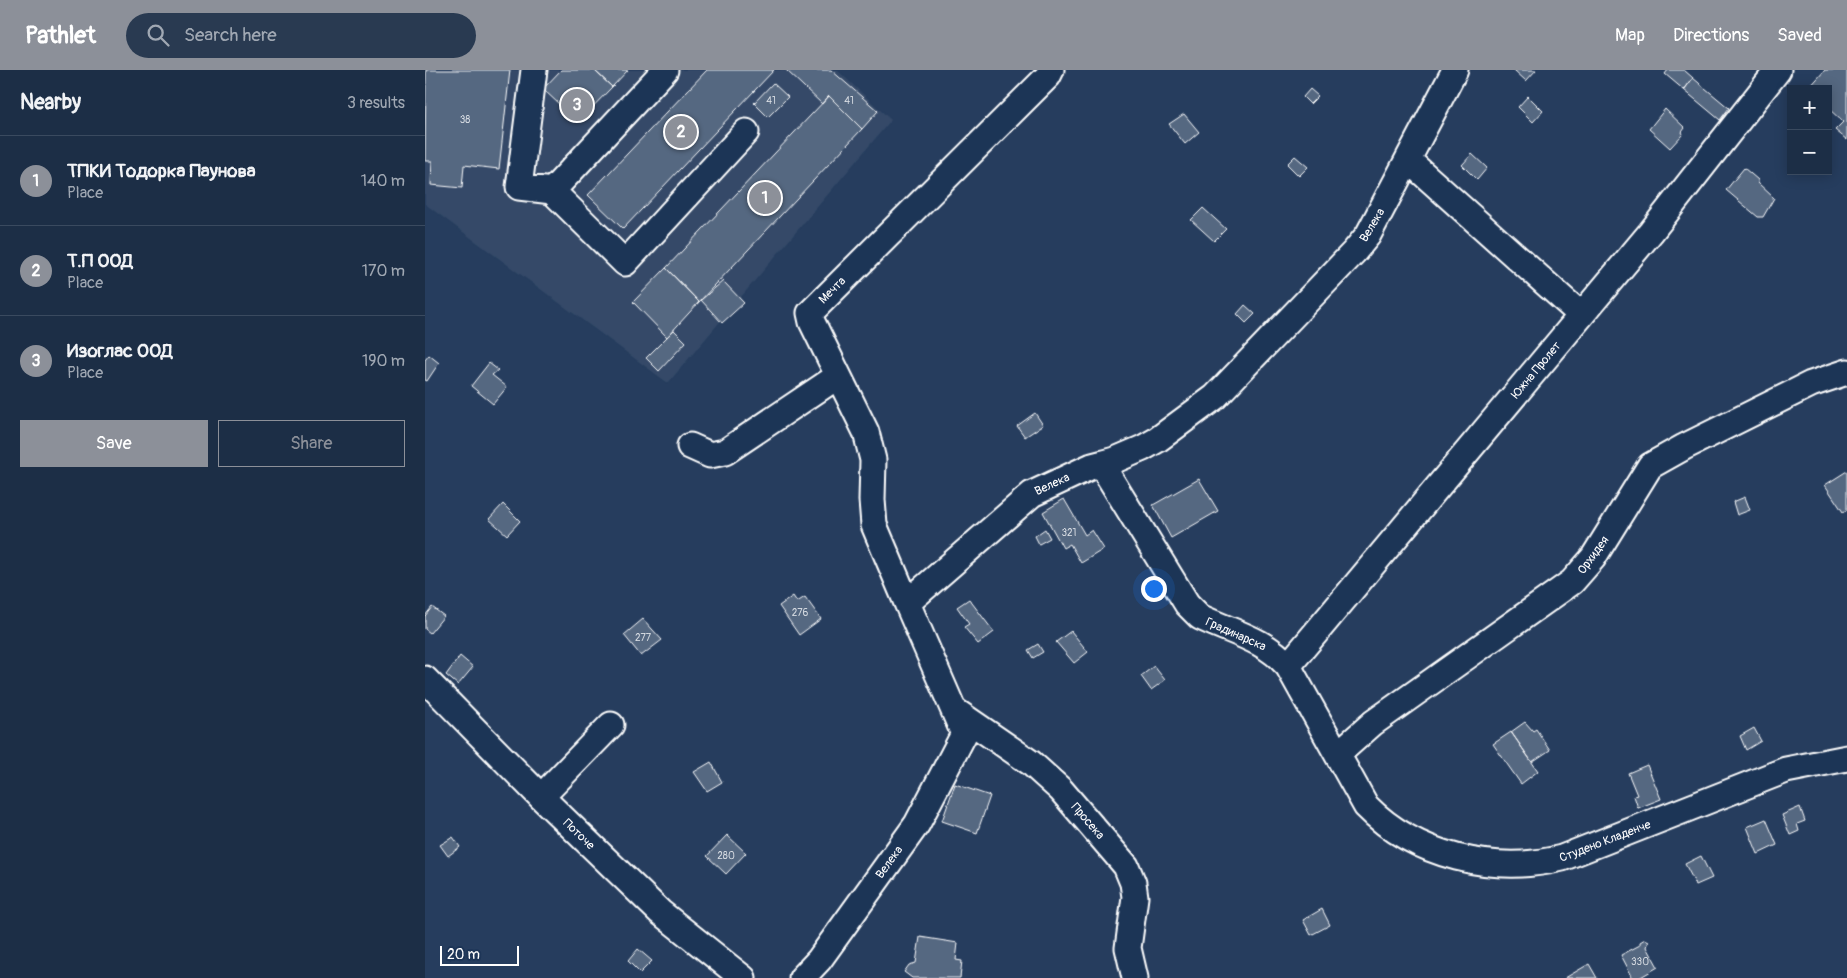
<!DOCTYPE html>
<html lang="en">
<head>
<meta charset="utf-8">
<style>
	:root { --surface:#1c2e46; --page:#293a51; --text:#f1f3f6; --muted:#a0a8b3; --line:#3a4a5f; --accent:#8c9099 }
	body { margin:0; font-family:Pangolin,sans-serif; background:var(--page); color:var(--text) }
	.controls { position:absolute; right:15px; top:15px; display:grid; overflow:hidden; border-radius:0px; box-shadow:0 2px 12px #0003 }
	.controls button { width:45px; height:45px; display:grid; place-items:center; padding:0; border:0; border-bottom:1px solid var(--line); background:var(--surface); color:var(--text); font:25px sans-serif }
	.scale { position:absolute; left:15px; bottom:12px; width:79px; box-sizing:border-box; padding-left:5px; border:2px solid #fff; border-top:0; font-size:14px; line-height:18px; white-space:nowrap; color:#fff; -webkit-text-stroke:4px #1d3557; paint-order:stroke }
	.you { position:absolute; left:728px; top:518px; width:18px; height:18px; margin:-12px; border:4px solid #fff; border-radius:50%; background:#1a73e8; box-shadow:0 0 0 8px #1a73e833 }
	.badge { display:grid; place-items:center; width:32px; height:32px; border-radius:50%; background:var(--accent); color:#fff; font-size:16px; font-weight:700 }
	.pin { position:absolute; translate:-50% -50%; border:2px solid #fff; box-shadow:0 1px 5px #0006 }
	.list { margin:0; padding:0; list-style:none }
	h2 { display:flex; justify-content:space-between; align-items:center; height:65px; margin:0; padding:0 20px; font-size:21px }
	h2 small { font-size:16px; font-weight:400; color:var(--muted) }
	.list li { display:grid; grid-template-columns:32px 1fr auto; gap:15px; align-items:center; box-sizing:border-box; height:90px; padding:0 20px; border-top:1px solid var(--line) }
	.list b { display:block; font-size:19px; white-space:nowrap }
	.list p { margin:0; font-size:16px; white-space:nowrap; color:var(--muted) }
	.list em { font-size:16px; font-style:normal; color:var(--muted) }
	.actions { display:flex; gap:10px; padding:15px 20px }
	.actions a { flex:1; padding:11px 0; border:1px solid var(--accent); border-radius:0px; text-align:center; font-size:18px; color:var(--accent) }
	.actions .main { background:var(--accent); color:#fff }
	.icon { flex:none; width:28px; height:28px; fill:none; stroke:currentColor; stroke-width:2; stroke-linecap:round; stroke-linejoin:round }
	.map { position:relative; flex:none; width:1422px; height:908px; overflow:hidden }
	header { display:flex; align-items:center; gap:30px; box-sizing:border-box; height:70px; padding:0 25px; background:var(--accent); color:#fff }
	header strong { font-size:24px }
	nav { display:flex; gap:28px; margin-inline-start:auto; font-size:18px }
	.search { width:350px; height:45px; background:var(--page); display:flex; align-items:center; gap:12px; box-sizing:border-box; padding:0 18px; border-radius:28px; color:var(--muted); font-size:19px }
	main { display:flex }
	aside { flex:1; background:var(--surface) }
	.map>svg:first-child { display:block }
	.built { fill:#344a68 }
	.building { fill:#556781; stroke:#fff }
	.lines { fill:none; stroke-linecap:round; stroke-linejoin:round }
	.minor-casing { stroke:#fff; stroke-width:29 }
	.minor { stroke:#1d3557; stroke-width:25 }
	.labels { text-anchor:middle; stroke-width:4; stroke-linejoin:round; paint-order:stroke }
	.number-label { font-size:10px; fill:#d4d9e0 }
	.street-label { font-size:12px; fill:#fff; stroke:#1d3557 }
</style>
</head>
<body>
<header>
<strong>Pathlet</strong>
<div class="search"><svg class="icon" aria-label="search" viewBox="0 0 24 24"><circle cx="10" cy="10" r="6"/><path d="M15 15l6 6"/></svg>Search here</div>
<nav><a>Map</a><a>Directions</a><a>Saved</a></nav>
</header>
<main>
<aside>
<h2>Nearby<small>3 results</small></h2>
<ul class="list">
<li><span class="badge">1</span><div><b>ТПКИ Тодорка Паунова</b><p>Place</p></div><em>140 m</em></li>
<li><span class="badge">2</span><div><b>Т.П ООД</b><p>Place</p></div><em>170 m</em></li>
<li><span class="badge">3</span><div><b>Изоглас ООД</b><p>Place</p></div><em>190 m</em></li>
</ul>
<div class="actions"><a class="main">Save</a><a>Share</a></div>
</aside>
<div class="map">
<svg width="1422" height="908" viewBox="0 0 1422 908">
	<rect width="100%" height="100%" fill="#263d5e"/>
	<filter id="ink" filterUnits="userSpaceOnUse"><feTurbulence type="fractalNoise" baseFrequency=".02" numOctaves="2"/><feDisplacementMap in="SourceGraphic" scale="10" xChannelSelector="R" yChannelSelector="G"/><feConvolveMatrix kernelMatrix="1 2 1 2 8 2 1 2 1" color-interpolation-filters="sRGB"/></filter>
	<g filter="url(#ink)">
		<path class="built" d="M0 0H412L466 50 243 313 0 134Z"/>
		<path class="building" d="M1 0H85L74 99 39 95 37 118 6 115 7 91H0Z
			M136 0H169L187 17 153 52 118 19Z
			M169 0H203L187 17Z
			M282 0H349L198 159 163 125Z
			M361 0H406L453 41 437 59 404 26 397 34Z
			M1089 0H1111L1101 11Z
			M1243 0H1259L1268 8 1259 20 1240 4Z
			M1400 0H1422V70L1410 60 1418 52 1403 38V19H1383Z
			M1268 8 1304 38 1295 50 1259 20Z
			M348 13 363 27 343 47 329 33Z
			M885 19 893 26 885 34 878 27Z
			M404 26 437 59 274 232 241 198Z
			M1103 26 1118 41 1108 52 1093 37Z
			M1240 39 1260 58 1257 62 1258 64 1245 78 1224 59Z
			M759 44 774 62 760 74 744 54Z
			M1047 84 1062 98 1052 110 1037 95Z
			M870 86 883 97 874 106 862 94Z
			M1319 98 1333 110V113L1349 128 1338 147H1333L1301 120Z
			M778 138 801 159 789 171 766 150Z
			M241 198 274 232 242 267 208 232Z
			M298 211 319 233 297 253 276 230Z
			M820 235 830 244 821 253 812 244Z
			M249 260 261 272 234 301 221 288Z
			M4 285 14 293 2 311 0 310V290Z
			M64 293 73 300 67 305 82 317 68 334 46 316Z
			M610 343 618 355 600 367 592 356Z
			M1422 401V440L1418 442 1400 415Z
			M774 409 793 441 746 468 728 435Z
			M1320 427 1325 440 1312 445 1308 432Z
			M639 429 660 465 667 460 679 479 656 493 645 474 638 478 618 442Z
			M78 434 95 451 82 465 64 449Z
			M620 459 625 468 614 474 610 466Z
			M368 526 372 532 380 527 396 549 374 565 354 536Z
			M544 529 569 562 553 574 539 557 544 554 532 537Z
			M7 537 19 546 5 563 0 559V546Z
			M218 549 237 570 216 586 199 565Z
			M646 561 663 582 649 593 631 572Z
			M613 574 618 582 608 588 603 580Z
			M35 586 48 597 33 615 21 605Z
			M729 596 740 610 726 620 716 606Z
			M1100 652 1108 661 1111 659 1125 680 1107 692 1086 662Z
			M1329 658 1336 671 1321 680 1315 666Z
			M1086 662 1113 701 1096 714 1068 674Z
			M286 692 297 712 282 721 269 702Z
			M1222 695 1236 729 1213 738 1209 726 1212 725 1203 703Z
			M530 714 565 726 552 763 517 751Z
			M1375 737 1380 751 1372 754 1374 761 1365 765 1357 745Z
			M1341 749 1352 775 1333 784 1322 757Z
			M302 765 321 783 301 804 282 786Z
			M28 767 35 777 23 786 15 775Z
			M1276 786 1287 808 1271 815 1260 794Z
			M897 839 905 855 886 865 878 850Z
			M495 867 533 873 531 890 537 891 535 908H487L479 902 484 895 491 893Z
			M1220 869 1224 871 1222 877 1233 897 1214 908H1208L1196 885 1215 875V872Z
			M213 879 227 891 215 903 203 891Z
			M1164 894 1172 908H1140Z"/>
		<g class="lines">
			<defs>
				<path id="minor" d="M109 0 94 117 127 121
					M240 0 127 121 200 193 321 62
					M983 90 1156 245
					M265 376 285 385 300 382 413 306
					M676 394 762 534 775 547C806 562 840 569 863 596L941 736C990 786 1069 805 1137 788L1361 700 1422 688
					M482 533 449 455 447 430 448 390 441 362 387 252 385 243 623 6 626 0
					M863 596 1226 162 1353 0
					M0 609 116 727 235 842 318 908
					M529 640 606 693 636 720 701 796 708 813 710 827 703 878 710 908
					M913 684 948 653 1147 512 1168 488 1225 396 1259 377 1386 314 1422 302
					M116 727 186 655
					M377 908 394 890 492 754 539 664 482 533 607 424 667 396 690 390 718 378 732 370 790 327 929 182 943 165 1030 0"/>
			</defs>
			<use href="#minor" class="minor-casing"/>
			<use href="#minor" class="minor"/>
		</g>
	</g>
	<g class="labels">
		<g class="number-label">
			<text x="346" y="34">41</text>
			<text x="424" y="34">41</text>
			<text x="40" y="53">38</text>
			<text x="644" y="466">321</text>
			<text x="375" y="546">276</text>
			<text x="218" y="571">277</text>
			<text x="301" y="789">280</text>
			<text x="1215" y="895">330</text>
		</g>
		<g class="street-label">
			<text transform="translate(947 155) rotate(-59)" y="4">Велека</text>
			<text transform="translate(407 220) rotate(-45)" y="4">Мечта</text>
			<text transform="translate(1111 300) rotate(-50)" y="4">Южна Пролет</text>
			<text transform="translate(627 414) rotate(-25)" y="4">Велека</text>
			<text transform="translate(1168 485) rotate(-54)" y="4">Орхидея</text>
			<text transform="translate(811 564) rotate(24)" y="4">Градинарска</text>
			<text transform="translate(663 751) rotate(49)" y="4">Просека</text>
			<text transform="translate(154 764) rotate(44)" y="4">Поточе</text>
			<text transform="translate(1180 771) rotate(-21)" y="4">Студено Кладенче</text>
			<text transform="translate(464 792) rotate(-54)" y="4">Велека</text>
		</g>
	</g>
</svg>
<div class="controls">
<button>+</button>
<button>−</button>
</div>
<div class="scale">20 m</div>
<div class="you"></div>
<div class="pin badge" style="left:340px;top:128px">1</div>
<div class="pin badge" style="left:256px;top:62px">2</div>
<div class="pin badge" style="left:152px;top:35px">3</div>
</div>
</main>
</body>
</html>
